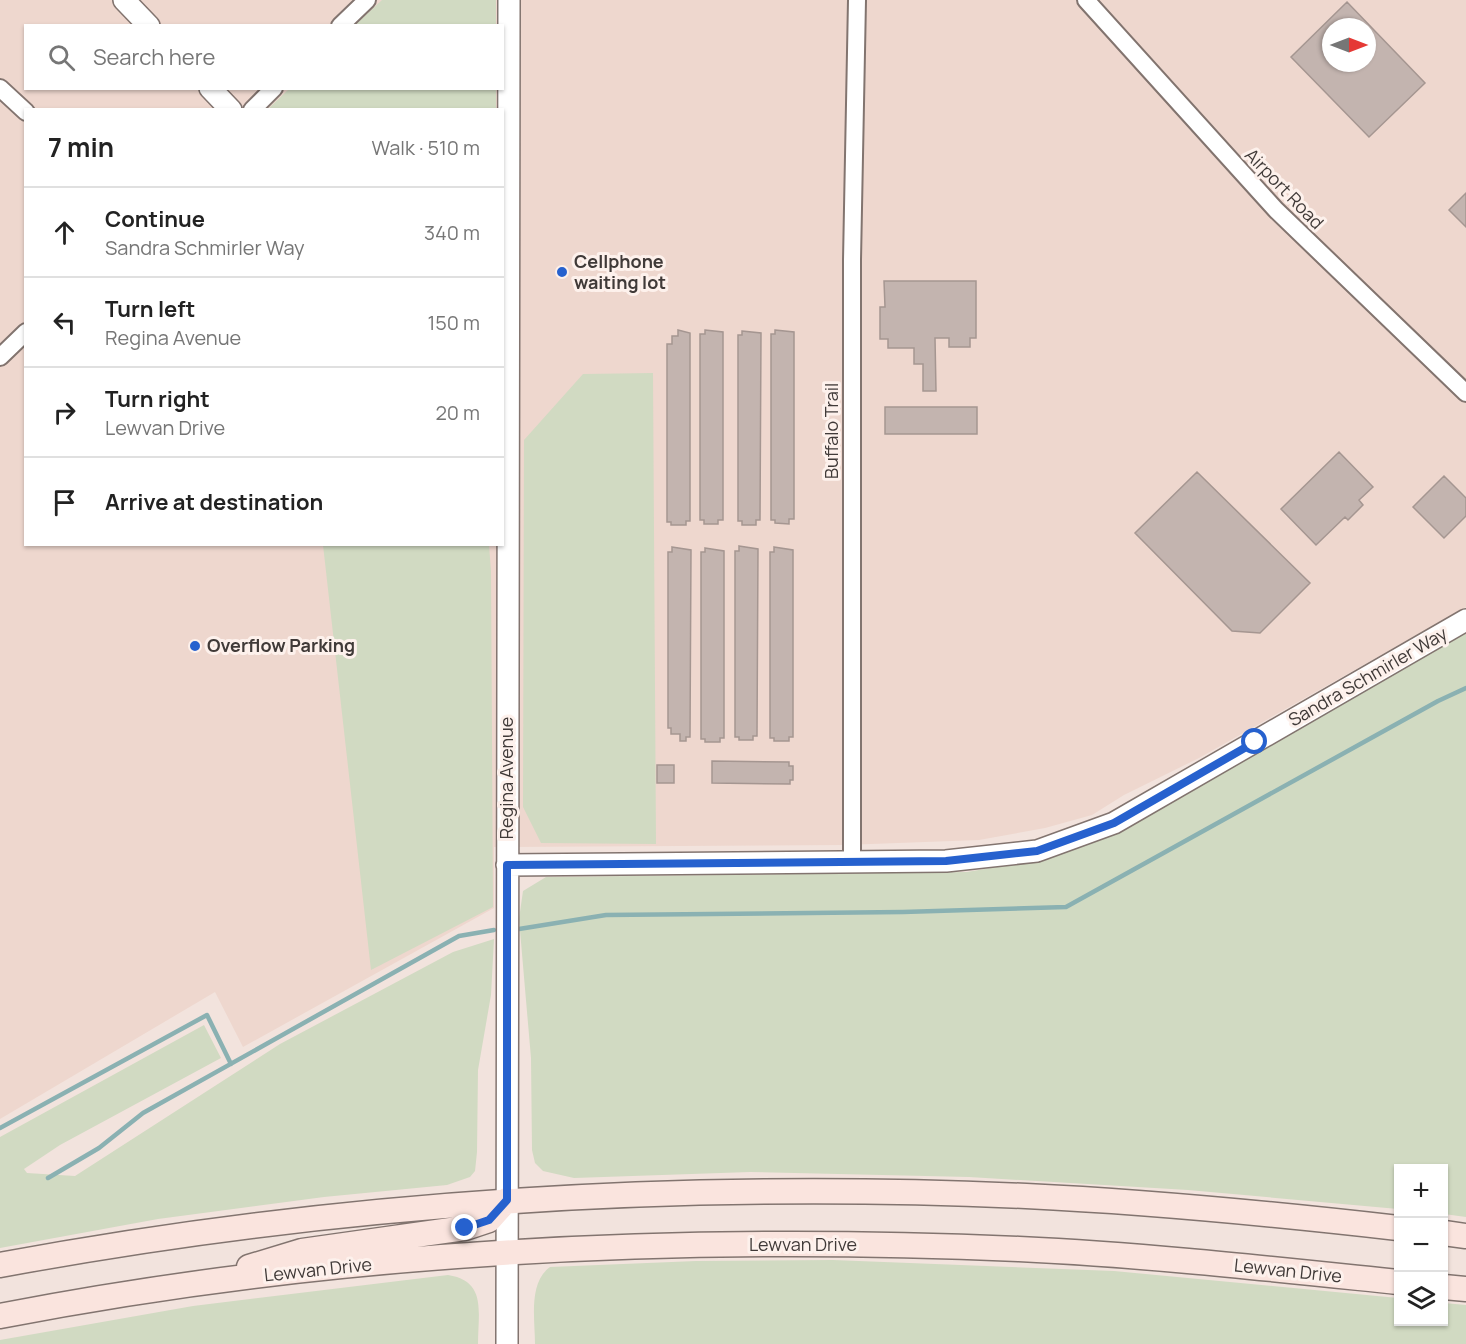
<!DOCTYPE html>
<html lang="en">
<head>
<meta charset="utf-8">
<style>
	:root { --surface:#fff; --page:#f2f2f2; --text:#222; --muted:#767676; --line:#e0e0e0 }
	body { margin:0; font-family:Manrope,sans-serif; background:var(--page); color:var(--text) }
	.controls { position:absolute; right:18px; bottom:18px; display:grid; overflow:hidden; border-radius:0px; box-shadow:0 2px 4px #0004 }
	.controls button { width:54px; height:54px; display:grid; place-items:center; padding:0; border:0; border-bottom:2px solid var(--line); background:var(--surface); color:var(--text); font:30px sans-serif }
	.compass { position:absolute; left:1322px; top:18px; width:54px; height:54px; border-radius:50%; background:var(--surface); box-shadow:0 2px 4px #0004; rotate:90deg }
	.stop { position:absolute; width:18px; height:18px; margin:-14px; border:4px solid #2661ce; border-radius:50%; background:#fff }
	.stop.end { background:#2661ce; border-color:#fff; box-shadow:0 2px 6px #0008 }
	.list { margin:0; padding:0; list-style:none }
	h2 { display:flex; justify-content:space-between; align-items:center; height:78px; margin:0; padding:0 24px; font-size:26px }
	h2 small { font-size:20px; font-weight:400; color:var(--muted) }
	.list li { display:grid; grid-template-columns:39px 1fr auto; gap:18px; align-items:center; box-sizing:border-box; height:90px; padding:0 24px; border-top:2px solid var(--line) }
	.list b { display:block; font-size:22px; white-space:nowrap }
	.list p { margin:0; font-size:20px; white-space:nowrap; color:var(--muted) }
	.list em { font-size:20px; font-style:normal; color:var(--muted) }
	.icon { flex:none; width:33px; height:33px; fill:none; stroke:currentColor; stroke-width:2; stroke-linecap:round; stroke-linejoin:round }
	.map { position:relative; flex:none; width:1466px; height:1344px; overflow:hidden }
	.search { position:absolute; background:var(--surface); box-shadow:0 2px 4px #0004; left:24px; top:24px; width:480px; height:66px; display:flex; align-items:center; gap:15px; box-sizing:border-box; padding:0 21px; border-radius:0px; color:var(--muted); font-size:22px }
	.panel { position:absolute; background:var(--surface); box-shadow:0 2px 4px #0004; left:24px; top:108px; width:480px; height:438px; border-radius:0px }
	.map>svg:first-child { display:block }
	.built { fill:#eed7ce; fill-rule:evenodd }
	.green { fill:#d1dac2 }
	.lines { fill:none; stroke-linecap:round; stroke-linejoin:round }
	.stream { stroke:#8ab1b2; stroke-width:4.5 }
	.building { fill:#c3b4af; stroke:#a59691; stroke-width:1.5; fill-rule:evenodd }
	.minor-casing { stroke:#82746f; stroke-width:20 }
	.tertiary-casing { stroke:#82746f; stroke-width:24 }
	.secondary-casing { stroke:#82746f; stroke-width:27 }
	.minor { stroke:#fff; stroke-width:16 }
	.tertiary { stroke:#fff; stroke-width:21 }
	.secondary { stroke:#fae4de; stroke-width:24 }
	.route { stroke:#2661ce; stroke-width:8 }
	.poi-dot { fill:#2661ce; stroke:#fdf1ec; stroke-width:2 }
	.labels { text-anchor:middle; stroke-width:6; stroke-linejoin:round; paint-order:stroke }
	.street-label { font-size:18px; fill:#403a38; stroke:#fdf1ec }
	.poi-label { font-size:18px; font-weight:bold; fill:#403a38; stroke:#fdf1ec; text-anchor:start }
</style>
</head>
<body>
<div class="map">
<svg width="1466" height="1344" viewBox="0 0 1466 1344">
	<rect width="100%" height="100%" fill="#f2e3dd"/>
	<path class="built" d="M0 0H1466V607L1199 758 1124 795 1092 815 1045 828 979 840 844 845 494 847V908L243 1047 215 992 0 1119ZM26 26H502V88H26ZM1331 27H1367V63H1331ZM26 110H502V544H26Z"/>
	<path class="green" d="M382 0H496V25H355Z
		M289 89H496V109H268Z
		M653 373 656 844 541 843 523 807 524 440 583 374Z
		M323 545H489L491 571 493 907 371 970Z
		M1466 633V1217L1444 1214V1168H1398V1209L1188 1190 969 1177 750 1172 574 1178 543 1171 535 1163 532 1150 531 1058 519 919 523 891 546 877 967 872 1036 860 1113 835Z
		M494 939 491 995 478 1070 477 1152 475 1171 470 1177 447 1185 324 1197 158 1219 0 1248V1137L204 1025 221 1058 60 1145 24 1169 27 1173 75 1176 280 1044 453 952Z
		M833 1260 1114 1271 1398 1298V1322H1444V1303L1466 1305V1344H535C535 1320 528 1283 550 1267L696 1261Z
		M448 1275C487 1281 478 1312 478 1344H0V1340L193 1306Z"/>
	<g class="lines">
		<path class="stream" d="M519 929 606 915 903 912 1066 907 1438 701 1466 688
			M0 1128 207 1015 231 1064
			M48 1178 99 1148 143 1113 459 936 494 930"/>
	</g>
	<path class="building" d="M1347 2 1425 83 1369 137 1291 57ZM1331 27H1367V63H1331Z
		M1466 193V227L1449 210Z
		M884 281H976V338H970V347H949V338H935L936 391H923V364H914V348H888V339H880V307H885Z
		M678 330 690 333V521H686V525H671V522H667V344H672V336H678Z
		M705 330 723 332V520H718V524H704V520H700V334H705Z
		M775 330 794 332V519H789V524L775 523V520H771V334H775Z
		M742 331 761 333 760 520H756V525H742V521H738V335H742Z
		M885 407H977V434H885Z
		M1339 452 1373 487 1359 500 1363 505 1348 520 1345 517 1316 545 1281 509Z
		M1197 472 1310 583 1260 633 1232 631 1135 533Z
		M1444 476 1466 498V516L1444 538 1413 507Z
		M739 546 758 549 757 736H753V740H739V737H735V551H739Z
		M672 547 691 550 690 737H686V741H680V734H671V728H668V552H672Z
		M774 547 793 550V737H789V741H774V738H770V552H774Z
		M705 548 724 551V738H720V742H705V739H701V552H705Z
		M712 761 789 762V766H793V780H790V784L712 783Z
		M657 765H674V783H657Z"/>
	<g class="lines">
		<defs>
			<path id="minor" d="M1086 0 1276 210 1466 393
				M340 26 367 0
				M0 88 26 112
				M252 110 274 88
				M0 357 26 332
				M852 862V260L857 0"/>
			<path id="tertiary" d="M124 0 149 26
				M210 88 231 110
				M507 865 946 861 1037 851 1114 823 1466 620
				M507 1344 509 0"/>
			<path id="secondary" d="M1444 1233 1466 1236
				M0 1265C338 1202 683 1181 1026 1196 1151 1202 1275 1214 1398 1228
				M249 1267 302 1251 465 1228 489 1220 507 1200
				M1444 1287 1466 1289
				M0 1316C335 1251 678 1234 1019 1249 1146 1255 1272 1269 1398 1282"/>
		</defs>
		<use href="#minor" class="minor-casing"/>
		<use href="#tertiary" class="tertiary-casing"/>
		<use href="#secondary" class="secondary-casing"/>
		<use href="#minor" class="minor"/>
		<use href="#tertiary" class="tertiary"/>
		<use href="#secondary" class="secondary"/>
	</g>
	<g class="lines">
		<path class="route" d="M465 1228 489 1220 507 1200V865L946 861 1037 851 1114 823 1255 742"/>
	</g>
	<g class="poi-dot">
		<circle cx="562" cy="272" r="6"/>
		<circle cx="195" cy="646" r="6"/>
	</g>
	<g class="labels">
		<g class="street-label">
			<text transform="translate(1284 189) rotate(46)" y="6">Airport Road</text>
			<text transform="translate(832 431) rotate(-90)" y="6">Buffalo Trail</text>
			<text transform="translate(1368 677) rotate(-30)" y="6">Sandra Schmirler Way</text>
			<text transform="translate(507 778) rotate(-90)" y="6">Regina Avenue</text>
			<text x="803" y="1251">Lewvan Drive</text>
			<text transform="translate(318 1270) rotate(-6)" y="6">Lewvan Drive</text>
			<text transform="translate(1288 1271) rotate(6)" y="6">Lewvan Drive</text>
		</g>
		<g class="poi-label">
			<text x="574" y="268">Cellphone<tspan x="574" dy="21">waiting lot</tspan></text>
			<text x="207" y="652">Overflow Parking</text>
		</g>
	</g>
</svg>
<div class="controls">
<button>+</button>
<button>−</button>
<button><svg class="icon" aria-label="layers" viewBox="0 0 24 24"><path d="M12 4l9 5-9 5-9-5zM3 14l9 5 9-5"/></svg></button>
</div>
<svg class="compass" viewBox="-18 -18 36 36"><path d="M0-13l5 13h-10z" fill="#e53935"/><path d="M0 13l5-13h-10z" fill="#767676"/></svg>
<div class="stop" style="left:1255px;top:742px"></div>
<div class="stop end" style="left:465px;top:1228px"></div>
<div class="search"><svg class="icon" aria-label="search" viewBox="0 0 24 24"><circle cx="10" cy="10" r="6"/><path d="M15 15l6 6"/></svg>Search here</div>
<section class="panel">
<h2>7 min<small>Walk · 510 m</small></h2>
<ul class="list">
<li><svg class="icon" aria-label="ahead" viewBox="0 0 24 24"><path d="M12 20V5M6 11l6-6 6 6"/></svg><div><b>Continue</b><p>Sandra Schmirler Way</p></div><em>340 m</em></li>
<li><svg class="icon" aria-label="left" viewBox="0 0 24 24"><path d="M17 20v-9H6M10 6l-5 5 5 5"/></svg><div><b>Turn left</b><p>Regina Avenue</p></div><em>150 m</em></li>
<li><svg class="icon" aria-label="right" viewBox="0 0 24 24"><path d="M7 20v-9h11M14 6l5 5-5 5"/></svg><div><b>Turn right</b><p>Lewvan Drive</p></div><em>20 m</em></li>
<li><svg class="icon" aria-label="arrive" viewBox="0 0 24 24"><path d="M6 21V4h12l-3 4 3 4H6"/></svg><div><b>Arrive at destination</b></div></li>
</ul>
</section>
</div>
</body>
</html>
